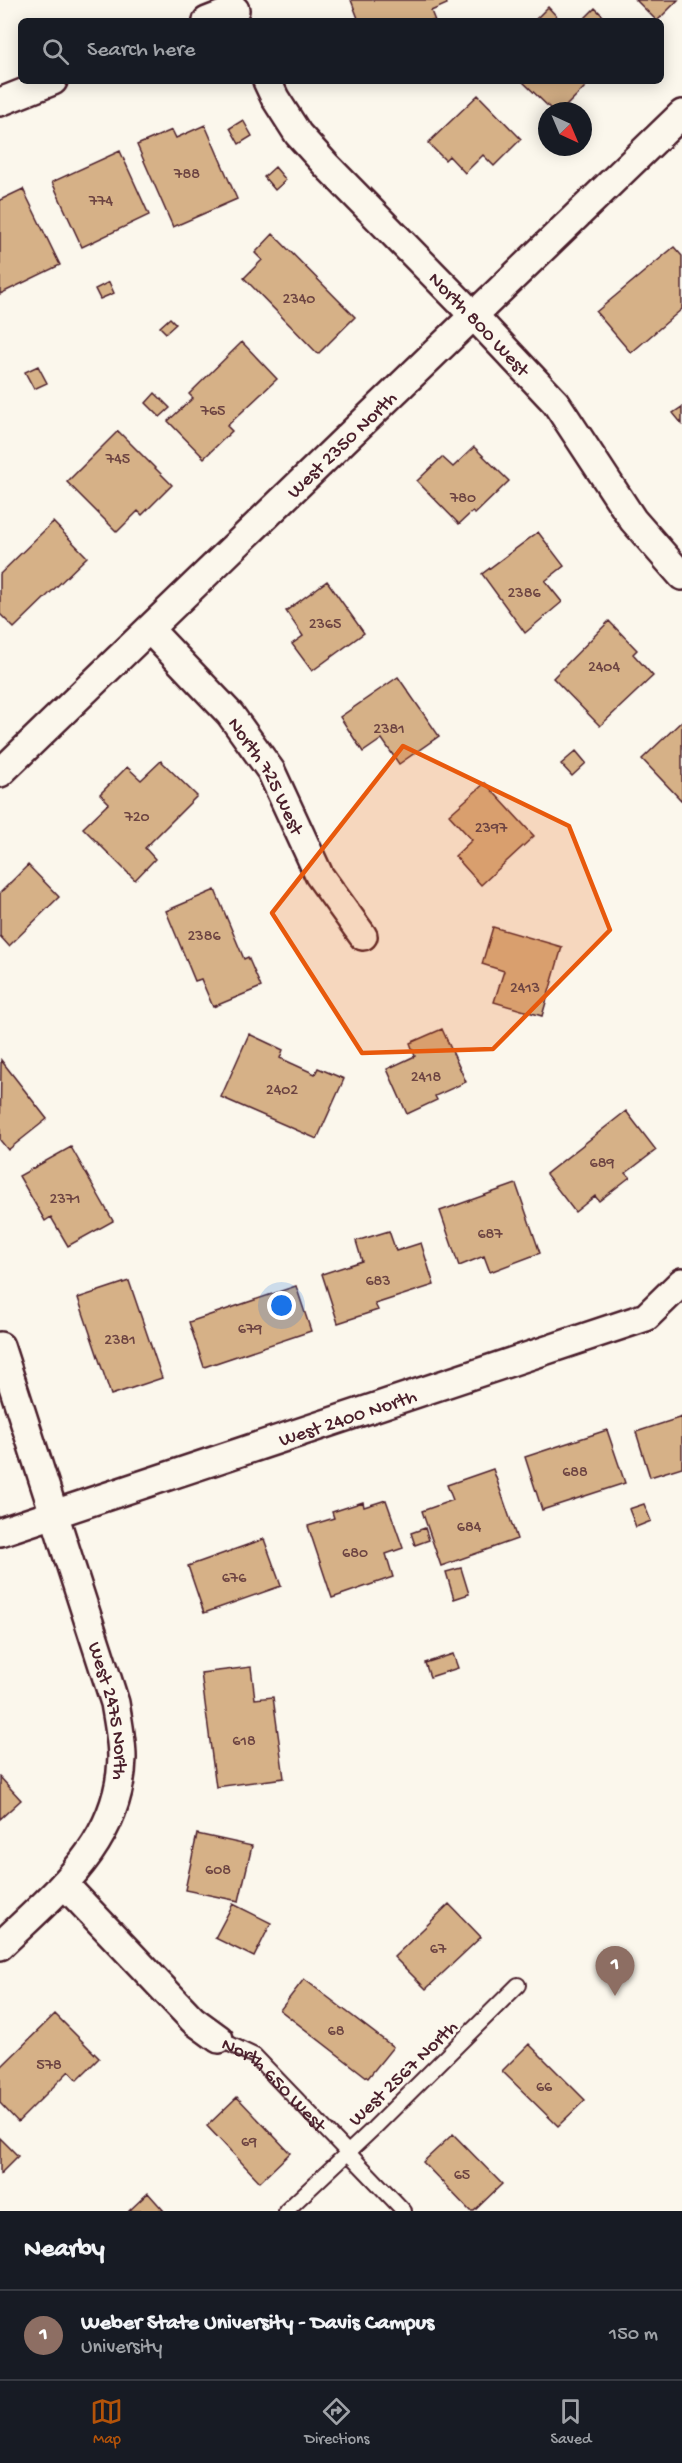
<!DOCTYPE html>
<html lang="en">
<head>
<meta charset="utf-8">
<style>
	:root { --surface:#171b24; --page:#242831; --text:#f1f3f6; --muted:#9ea1a6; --line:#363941; --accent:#b45309 }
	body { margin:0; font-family:"Gochi Hand",sans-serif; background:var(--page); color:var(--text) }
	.compass { position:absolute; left:538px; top:102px; width:54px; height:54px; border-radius:50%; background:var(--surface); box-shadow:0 3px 15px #0003; rotate:136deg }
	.you { position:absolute; left:282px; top:1306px; width:21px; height:21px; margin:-15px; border:4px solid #fff; border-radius:50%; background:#1a73e8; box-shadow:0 0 0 9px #1a73e833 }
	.badge { display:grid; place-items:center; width:39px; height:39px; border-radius:50%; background:var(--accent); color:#fff; font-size:20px; font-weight:700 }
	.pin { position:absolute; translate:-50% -50px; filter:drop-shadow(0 2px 3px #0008) }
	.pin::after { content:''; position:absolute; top:32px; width:21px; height:18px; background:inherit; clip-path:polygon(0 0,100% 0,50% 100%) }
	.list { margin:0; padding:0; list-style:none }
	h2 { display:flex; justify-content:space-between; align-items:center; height:78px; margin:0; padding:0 24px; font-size:26px }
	h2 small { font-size:20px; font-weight:400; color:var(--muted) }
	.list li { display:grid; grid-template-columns:39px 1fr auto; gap:18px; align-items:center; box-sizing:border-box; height:90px; padding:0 24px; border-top:2px solid var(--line) }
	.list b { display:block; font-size:22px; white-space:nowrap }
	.list p { margin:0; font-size:20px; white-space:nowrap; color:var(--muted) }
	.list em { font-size:20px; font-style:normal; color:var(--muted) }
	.icon { flex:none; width:33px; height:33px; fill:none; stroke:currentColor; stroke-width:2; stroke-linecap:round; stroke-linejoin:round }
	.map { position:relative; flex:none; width:682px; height:2211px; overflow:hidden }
	.search { position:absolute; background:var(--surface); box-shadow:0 3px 15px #0003; left:18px; right:18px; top:18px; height:66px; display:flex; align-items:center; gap:15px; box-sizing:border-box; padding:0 21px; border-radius:9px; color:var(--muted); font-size:22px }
	.sheet { height:168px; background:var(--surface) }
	nav { display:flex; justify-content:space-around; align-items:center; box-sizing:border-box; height:84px; border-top:2px solid var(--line); background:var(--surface); font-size:16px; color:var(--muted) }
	nav a { display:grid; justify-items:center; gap:3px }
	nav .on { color:var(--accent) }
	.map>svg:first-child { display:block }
	.building { fill:#d6b187; stroke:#4a1f2b; stroke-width:1.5 }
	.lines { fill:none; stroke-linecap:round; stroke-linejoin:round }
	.service-casing { stroke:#4a1f2b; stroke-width:18 }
	.minor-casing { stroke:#4a1f2b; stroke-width:32 }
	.service { stroke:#fbf7ec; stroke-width:14 }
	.minor { stroke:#fbf7ec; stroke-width:27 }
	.marked { fill:#e8590c; fill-opacity:0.2; stroke:#e8590c; stroke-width:4.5; stroke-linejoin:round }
	.labels { text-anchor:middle; stroke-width:5; stroke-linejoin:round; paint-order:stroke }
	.number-label { font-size:16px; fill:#6d4442 }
	.street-label { font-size:20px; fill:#4a1f2b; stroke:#fbf7ec }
</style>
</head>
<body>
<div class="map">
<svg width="682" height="2211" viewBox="0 0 682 2211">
	<rect width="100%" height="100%" fill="#fbf7ec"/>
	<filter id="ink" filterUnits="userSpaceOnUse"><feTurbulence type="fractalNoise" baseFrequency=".0167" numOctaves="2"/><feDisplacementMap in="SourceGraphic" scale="12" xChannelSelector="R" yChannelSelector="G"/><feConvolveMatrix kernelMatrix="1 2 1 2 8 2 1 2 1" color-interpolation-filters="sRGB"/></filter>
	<g filter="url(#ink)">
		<path class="building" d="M351 0H445L447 4 431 11 435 21H359Z
			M636 0H678L657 21Z
			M548 7 561 21H534Z
			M595 8 608 21H582Z
			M522 81H591L561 111H553Z
			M478 95 521 139 494 166 483 155 465 173 449 156 445 160 428 143Z
			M243 120 252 136 239 144 230 128Z
			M205 125 237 199 173 227 137 145 172 130 176 138Z
			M120 151 149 215 82 247 52 182Z
			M275 167 286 180 275 190 264 177Z
			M23 189 60 265 0 294V200Z
			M273 234 355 317 318 354 244 278 262 260 255 253Z
			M674 247 682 256V309L631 353 596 312Z
			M109 282 114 293 100 299 95 289Z
			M170 318 176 324 166 333 160 327Z
			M242 342 277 379 227 426 232 431 204 458 168 421 193 398 189 394Z
			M38 366 47 383 34 389 25 372Z
			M155 393 170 408 160 417 146 403Z
			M682 407V424L673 413Z
			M118 431 172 485 142 515 138 511 117 532 67 482Z
			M474 447 509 481 475 514 472 512 459 524 417 481 442 457 453 467Z
			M53 522 87 557 14 628 0 614V574Z
			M538 532 564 566 545 581 562 602 525 633 482 574Z
			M327 581 364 633 312 671 292 644 303 636 286 611Z
			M609 621 637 650 633 654 653 676 600 726 553 678Z
			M398 677 439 736 399 764 382 739 363 752 340 717Z
			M682 721V801L642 759Z
			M576 751 586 763 572 776 561 764Z
			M161 761 197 796 145 848 155 859 135 880 83 828 109 803 100 794 127 767 141 780Z
			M485 783 534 836 481 885 455 856 472 840 449 815Z
			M28 865 59 897 9 946 0 936V893Z
			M215 890 244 959 248 957 261 987 213 1007 201 979 195 981 166 911Z
			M493 927 562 947 542 1016 494 1002 504 971 482 964Z
			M442 1029 466 1082 435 1096 437 1100 407 1114 387 1069 415 1056 410 1043Z
			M249 1034 283 1050 280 1058 315 1074 318 1068 344 1079 317 1139 221 1097Z
			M1 1060 47 1119 8 1150 0 1140Z
			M626 1111 656 1150 626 1173 630 1177 599 1201 595 1196 575 1212 546 1174Z
			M71 1147 113 1221 68 1246 51 1217 45 1221 19 1176Z
			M516 1184 540 1253 490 1272 484 1256 459 1266 440 1211Z
			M389 1231 396 1251 421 1243 434 1285 375 1304 378 1310 338 1323 322 1274 362 1261 356 1241Z
			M129 1281 162 1378 111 1395 78 1298Z
			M296 1286 311 1331 204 1367 189 1322Z
			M682 1417V1467L650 1477 636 1432Z
			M607 1430 625 1483 542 1510 525 1457Z
			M493 1469 517 1539 441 1566 422 1511 453 1500 447 1485Z
			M386 1500 403 1548 386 1554 393 1577 332 1598 308 1526 334 1518 332 1512 363 1502 364 1507Z
			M644 1504 651 1521 636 1527 629 1509Z
			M425 1528 429 1540 415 1545 411 1533Z
			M264 1539 281 1586 204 1613 188 1566Z
			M461 1568 469 1594 454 1599 446 1572Z
			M453 1654 458 1668 430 1677 425 1663Z
			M251 1667 255 1699 273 1697 284 1778 216 1787 201 1673Z
			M0 1777 21 1800 0 1819Z
			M197 1834 252 1846 239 1901 185 1890Z
			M233 1904 271 1923 254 1957 215 1938Z
			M449 1904 481 1937 426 1989 394 1957Z
			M304 1979 393 2047 368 2078 280 2010Z
			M55 2014 99 2058 77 2080 69 2071 18 2122 0 2103V2068Z
			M529 2044 585 2100 558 2126 502 2071Z
			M237 2097 290 2153 260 2182 207 2126Z
			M453 2134 502 2184 474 2211H470L423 2162Z
			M0 2138 18 2156 0 2174Z
			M148 2193 164 2211H129Z"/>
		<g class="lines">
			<defs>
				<g id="service">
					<path id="s1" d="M219 2039 255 2056 404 2211"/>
					<path d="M286 2211 374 2128 518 1985"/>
				</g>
				<g id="minor">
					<path d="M207 21 235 10"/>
					<path id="s2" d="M267 81 275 98 298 134 327 166 474 316 556 403 633 520 682 576"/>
					<path d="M0 102 53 81"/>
					<path id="s3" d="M150 630 230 714 271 771 319 875 363 936"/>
					<path id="s4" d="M0 773 682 114"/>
					<path id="s5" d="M0 1346 115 1703C118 1721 122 1740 122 1758 120 1843 56 1892 0 1946"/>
					<path id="s6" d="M0 1532 646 1317 682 1282"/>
					<path d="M64 1884 193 2020 219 2039"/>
				</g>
			</defs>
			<use href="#service" class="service-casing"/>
			<use href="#minor" class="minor-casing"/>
			<use href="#service" class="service"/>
			<use href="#minor" class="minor"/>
		</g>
	</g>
	<path class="marked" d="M403 746 569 826 610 930 493 1049 362 1053 272 913Z"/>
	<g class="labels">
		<g class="number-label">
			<text x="187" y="178">788</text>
			<text x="101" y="205">774</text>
			<text x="299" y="303">2340</text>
			<text x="213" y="415">765</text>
			<text x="118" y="463">745</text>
			<text x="463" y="502">780</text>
			<text x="524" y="597">2386</text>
			<text x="325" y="628">2365</text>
			<text x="604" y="671">2404</text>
			<text x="389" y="733">2381</text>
			<text x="137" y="821">720</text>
			<text x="491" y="832">2397</text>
			<text x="204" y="940">2386</text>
			<text x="525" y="992">2413</text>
			<text x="426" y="1081">2418</text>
			<text x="282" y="1094">2402</text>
			<text x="602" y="1167">689</text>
			<text x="65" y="1203">2371</text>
			<text x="490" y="1238">687</text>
			<text x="378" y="1285">683</text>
			<text x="250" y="1333">679</text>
			<text x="120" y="1344">2381</text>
			<text x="575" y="1476">688</text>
			<text x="469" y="1531">684</text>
			<text x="355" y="1557">680</text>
			<text x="234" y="1582">676</text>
			<text x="244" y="1745">618</text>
			<text x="218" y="1874">608</text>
			<text x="438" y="1953">67</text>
			<text x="336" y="2035">68</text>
			<text x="49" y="2069">578</text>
			<text x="544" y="2091">66</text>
			<text x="249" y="2146">69</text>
			<text x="462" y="2179">65</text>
		</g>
		<g class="street-label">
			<text dy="7" stroke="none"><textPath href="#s2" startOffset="324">North 800 West</textPath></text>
			<text dy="7" stroke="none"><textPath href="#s4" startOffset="474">West 2350 North</textPath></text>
			<text dy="7" stroke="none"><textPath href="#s3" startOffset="188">North 725 West</textPath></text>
			<text dy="7" stroke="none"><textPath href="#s6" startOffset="366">West 2400 North</textPath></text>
			<text dy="7" stroke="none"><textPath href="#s5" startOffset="382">West 2475 North</textPath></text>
			<text transform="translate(402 2072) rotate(-44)" y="7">West 2567 North</text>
			<text dy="7" stroke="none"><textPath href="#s1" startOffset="72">North 650 West</textPath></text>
		</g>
	</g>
</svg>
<svg class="compass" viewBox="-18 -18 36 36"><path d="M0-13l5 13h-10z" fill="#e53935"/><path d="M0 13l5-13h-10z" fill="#9ea1a6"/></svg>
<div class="you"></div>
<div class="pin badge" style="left:615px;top:1996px;background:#8d6e63">1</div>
<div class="search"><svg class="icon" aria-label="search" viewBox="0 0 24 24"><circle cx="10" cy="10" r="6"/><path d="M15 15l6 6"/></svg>Search here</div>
</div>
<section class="sheet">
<h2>Nearby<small></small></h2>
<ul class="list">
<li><span class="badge" style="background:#8d6e63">1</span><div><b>Weber State University - Davis Campus</b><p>University</p></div><em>150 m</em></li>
</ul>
</section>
<nav>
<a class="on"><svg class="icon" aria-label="map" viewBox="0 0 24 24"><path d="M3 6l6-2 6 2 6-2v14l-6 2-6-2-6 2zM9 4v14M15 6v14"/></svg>Map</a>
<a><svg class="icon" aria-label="directions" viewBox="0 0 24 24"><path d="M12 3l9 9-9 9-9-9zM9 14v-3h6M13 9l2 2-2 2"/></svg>Directions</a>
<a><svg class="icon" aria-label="saved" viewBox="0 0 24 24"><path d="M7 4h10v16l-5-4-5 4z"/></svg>Saved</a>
</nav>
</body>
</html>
